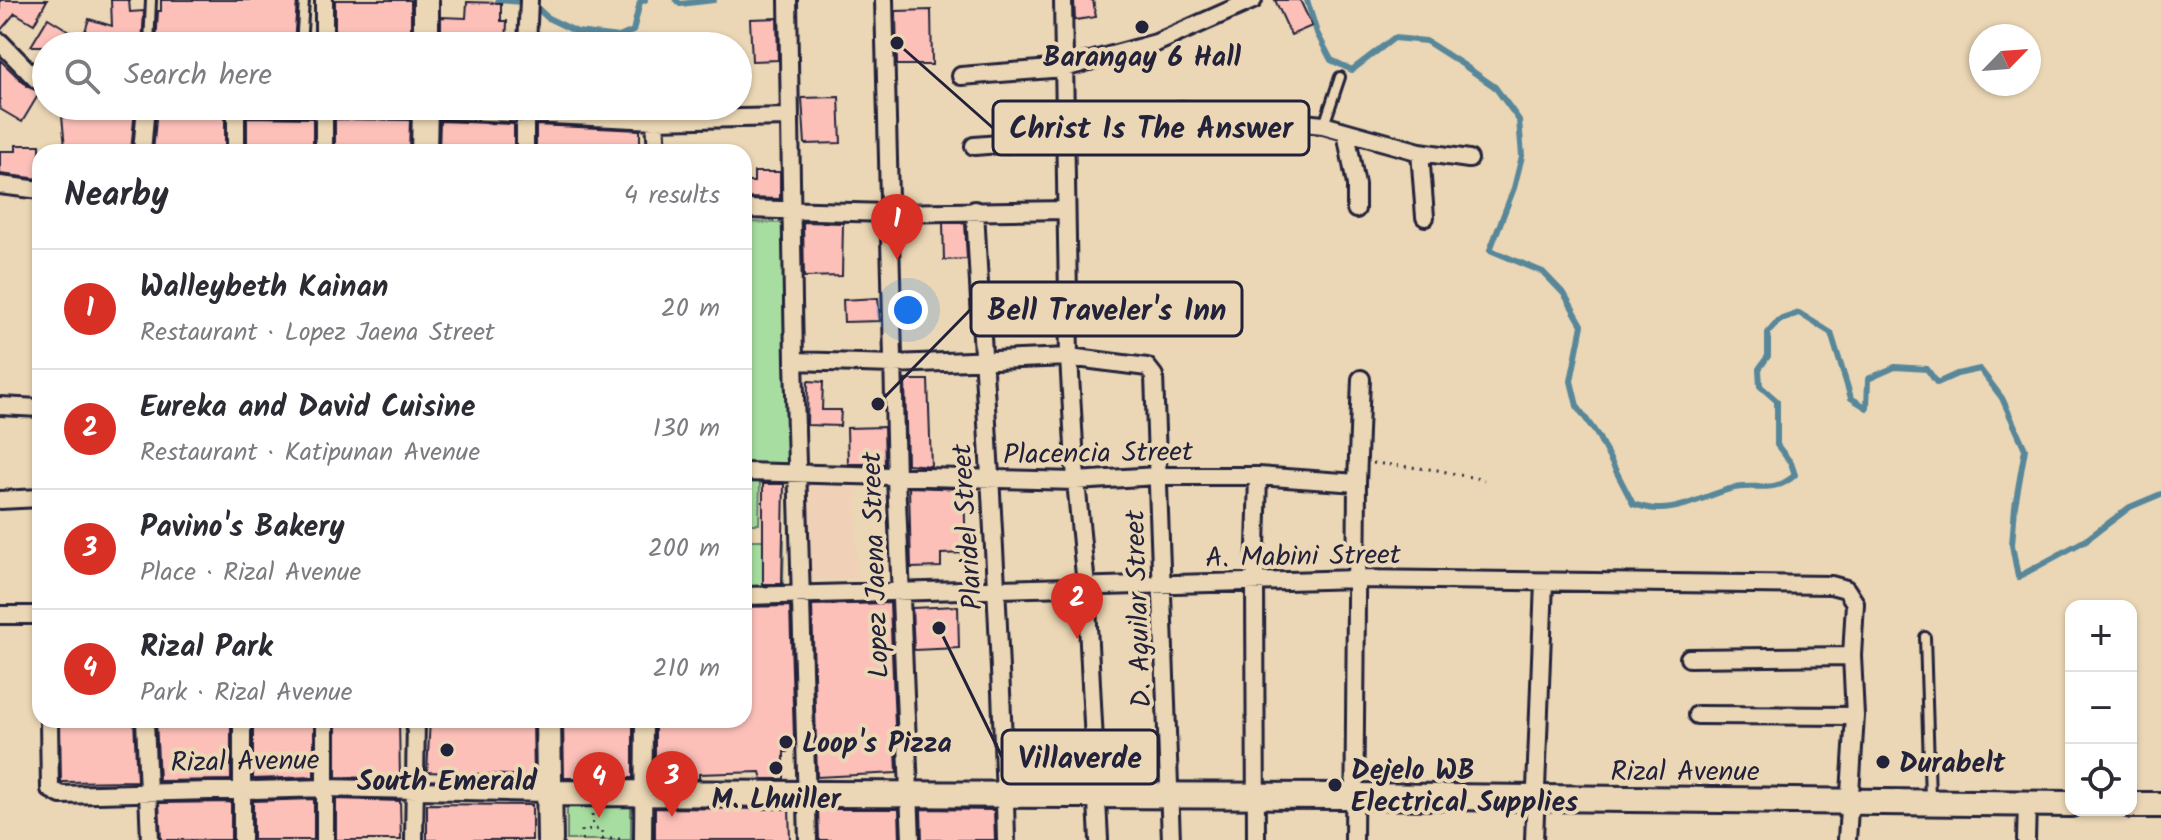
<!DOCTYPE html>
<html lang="en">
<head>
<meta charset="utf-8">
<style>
	:root { --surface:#fff; --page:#f7f7f7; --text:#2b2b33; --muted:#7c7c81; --line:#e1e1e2; --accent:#d93025 }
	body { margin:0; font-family:Kalam,sans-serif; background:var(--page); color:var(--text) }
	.controls { position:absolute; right:24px; bottom:24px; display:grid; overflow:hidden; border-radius:16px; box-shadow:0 2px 6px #0004 }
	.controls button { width:72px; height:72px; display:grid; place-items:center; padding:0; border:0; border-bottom:2px solid var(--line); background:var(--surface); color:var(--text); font:40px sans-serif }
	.compass { position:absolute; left:1969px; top:24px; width:72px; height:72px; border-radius:50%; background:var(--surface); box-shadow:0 2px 6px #0004; rotate:65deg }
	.you { position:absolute; left:908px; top:310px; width:28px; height:28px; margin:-20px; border:6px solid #fff; border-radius:50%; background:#1a73e8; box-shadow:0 0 0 12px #1a73e833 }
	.badge { display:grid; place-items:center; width:52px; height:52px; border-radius:50%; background:var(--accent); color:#fff; font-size:26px; font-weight:700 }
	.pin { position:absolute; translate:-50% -66px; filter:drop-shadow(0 2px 4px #0008) }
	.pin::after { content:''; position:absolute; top:42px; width:28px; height:24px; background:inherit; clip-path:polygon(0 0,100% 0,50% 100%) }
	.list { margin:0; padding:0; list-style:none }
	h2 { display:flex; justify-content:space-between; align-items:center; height:104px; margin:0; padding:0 32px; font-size:34px }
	h2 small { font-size:26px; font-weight:400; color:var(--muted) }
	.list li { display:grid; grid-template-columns:52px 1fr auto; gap:24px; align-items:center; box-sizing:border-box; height:120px; padding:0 32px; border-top:2px solid var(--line) }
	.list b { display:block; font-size:30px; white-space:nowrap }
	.list p { margin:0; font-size:26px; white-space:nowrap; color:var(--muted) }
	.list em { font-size:26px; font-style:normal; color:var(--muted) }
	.icon { flex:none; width:44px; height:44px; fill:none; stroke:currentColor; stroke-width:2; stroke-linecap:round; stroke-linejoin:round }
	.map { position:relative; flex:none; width:2161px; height:840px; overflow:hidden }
	.search { position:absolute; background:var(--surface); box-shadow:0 2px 6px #0004; left:32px; top:32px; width:720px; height:88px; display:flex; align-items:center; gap:20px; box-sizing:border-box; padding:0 28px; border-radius:44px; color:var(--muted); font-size:30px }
	.panel { position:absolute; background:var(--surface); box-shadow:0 2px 6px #0004; left:32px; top:144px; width:720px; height:584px; border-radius:24px }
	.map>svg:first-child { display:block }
	.built { fill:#f0d0b6 }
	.green { fill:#a7dda0; stroke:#64806e; stroke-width:2 }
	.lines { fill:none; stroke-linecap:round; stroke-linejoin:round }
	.stream { stroke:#58879a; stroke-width:6 }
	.building { fill:#fcc0b9; stroke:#22223b; stroke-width:2 }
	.service-casing { stroke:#22223b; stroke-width:14 }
	.minor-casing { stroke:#22223b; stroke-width:22 }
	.secondary-casing { stroke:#22223b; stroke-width:30 }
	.path { stroke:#22223b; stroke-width:3; stroke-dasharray:2 6; stroke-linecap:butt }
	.service { stroke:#ebd7b5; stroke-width:8 }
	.minor { stroke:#ebd7b5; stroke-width:16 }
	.secondary { stroke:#ebd7b5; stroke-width:24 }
	.poi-dot { fill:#22223b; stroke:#ebd7b5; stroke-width:3 }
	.labels { text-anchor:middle; stroke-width:8; stroke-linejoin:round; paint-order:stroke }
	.poi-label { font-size:28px; font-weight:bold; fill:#22223b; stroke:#ebd7b5 }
	.street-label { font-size:28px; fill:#22223b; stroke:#ebd7b5 }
	.leader { fill:none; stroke:#22223b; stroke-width:3 }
	.callout-dot { fill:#22223b; stroke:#ebd7b5; stroke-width:3 }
	.callout { fill:#ebd7b5; stroke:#22223b; stroke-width:3 }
	.callout-label { font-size:30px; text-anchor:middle; font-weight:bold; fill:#22223b }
</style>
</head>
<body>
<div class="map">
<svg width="2161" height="840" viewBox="0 0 2161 840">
	<rect width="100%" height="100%" fill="#ebd7b5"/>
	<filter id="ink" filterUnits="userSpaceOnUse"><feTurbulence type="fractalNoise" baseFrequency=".0125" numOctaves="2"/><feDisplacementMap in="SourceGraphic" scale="16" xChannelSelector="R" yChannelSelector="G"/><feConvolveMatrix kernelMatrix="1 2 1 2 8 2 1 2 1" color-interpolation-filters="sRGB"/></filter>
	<g filter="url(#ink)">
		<path class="built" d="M804 482H856L857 578 806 580Z"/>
		<path class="green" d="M744 222 786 223 790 467 744 465Z
			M744 478 760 479 759 524H744Z
			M744 540H784L783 588H744Z
			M567 800H631V840H567Z"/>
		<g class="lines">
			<path class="stream" d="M498 0 532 3 548 18 577 32 619 37 633 31 640 2 645 0
				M676 0 680 4 714 0
				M1307 0 1317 33 1331 60 1352 70 1394 38 1426 41 1462 64 1495 87 1519 120 1522 156 1514 188 1490 250 1543 272 1565 295 1582 325 1571 381 1577 406 1598 436 1633 504C1641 506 1649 509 1658 509 1682 510 1707 495 1730 489 1755 482 1773 495 1795 475L1791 463 1777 445V401L1760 386 1759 369 1768 356V333L1779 320 1799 313 1831 333 1851 398 1867 408 1868 379 1895 367 1927 369 1937 383 1957 374 1980 369 2002 398 2025 449 2015 506 2012 545 2018 577 2086 540 2130 507 2161 494"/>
		</g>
		<path class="building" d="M0 0H47L34 24 15 13 0 31Z
			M111 0H129L130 12 144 11 142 46H108L109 42 84 34 89 19 112 26Z
			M161 0H297L294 46 156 45 158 11H161Z
			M335 0H411V46H335Z
			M1074 0H1093L1096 17 1075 20Z
			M1275 0H1300L1312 26 1291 35Z
			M467 2 501 3V21H507L506 46H441V17L466 18Z
			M931 10 932 65H897L896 11Z
			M48 18 74 34 67 46H31Z
			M777 18 778 60 752 61 750 19Z
			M0 60 28 87 40 92 22 122 0 109Z
			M839 97 841 143 805 144 802 98Z
			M61 106 135 108 131 152H73L65 147Z
			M157 109 214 113 225 117V152H153Z
			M247 117 313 118V152H247Z
			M335 119 410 120 409 152H335Z
			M440 121 514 124V152H439Z
			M536 125 640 130V152H536Z
			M16 145H40V179L0 174V151H16Z
			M754 172H780V199L744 198V182H754Z
			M803 222 843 223 842 276 804 277Z
			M943 223H965L967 259 944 260Z
			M878 298 880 321 844 322 843 300Z
			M905 380H928L931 466 907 464Z
			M808 381 823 382 822 410H841L840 426 807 425Z
			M884 427 885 464H848L847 428Z
			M763 484H784L782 584H763Z
			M909 487 964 489 966 553 941 554V567L911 568Z
			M890 603 897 773 817 777 812 605Z
			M790 606 794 738H788V752H784V779H762L760 772 699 774V779L655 778V720H744V607Z
			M958 606 959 648 914 650 912 608Z
			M99 720H134L137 781 61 782 60 723Z
			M156 720H231V780L159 781Z
			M253 720H314V777L253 779Z
			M336 720H399L400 779 336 777Z
			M430 720H533L534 776 427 772Z
			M563 720H633V778H564Z
			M314 799V840H253V801Z
			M336 799 400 801 401 840H336Z
			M231 802V840H161L159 803Z
			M427 804 532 805V840H427Z
			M655 808 789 809 790 840H655Z
			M818 809H899L900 840H819Z
			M921 809 994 810 995 840H922Z"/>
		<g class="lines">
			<defs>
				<path id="service" d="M149 46 151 0
					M301 46 304 0
					M1324 125 1340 77
					M1925 637 1930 798"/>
				<path id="minor" d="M324 0V46
					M788 0 794 361 808 840
					M884 0 896 477 911 840
					M1063 0 1069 357 1076 481 1086 586 1099 840
					M0 42 36 79 46 82
					M527 46 529 0
					M961 76 1064 68 1156 43 1253 0
					M222 106 424 109 655 120 789 117
					M525 108V152
					M655 120 657 152
					M1346 132 1356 185V209
					M974 146 1064 139 1180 110 1323 125 1420 152 1469 159
					M142 152 146 106
					M236 152V107
					M324 152V106
					M1420 152 1425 217
					M0 185 40 190
					M744 209 888 213 1066 210
					M975 210C986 420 1001 630 1006 840
					M794 361 893 364 1069 357 1147 367 1154 376 1171 840
					M0 406 40 408
					M744 472 1076 481 1157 476H1258L1357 483
					M0 500 40 498
					M744 596 1357 579 1831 585 1846 589 1855 603 1852 656 1855 716 1847 840
					M0 615H40
					M1689 658 1852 656
					M1697 715 1855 716
					M49 720 50 789 61 795 326 788 549 793
					M145 720 150 840
					M242 720V840
					M325 840V720
					M414 840 416 720
					M643 840 644 720
					M1256 840 1255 583 1258 476
					M1354 840 1357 483 1361 379
					M1534 840 1544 582
					M2026 840 2027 803"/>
				<path id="secondary" d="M426 46V0
					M424 152 425 106
					M548 720 550 840
					M549 793 1354 796 2071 804
					M2131 805H2161"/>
			</defs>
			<use href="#service" class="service-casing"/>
			<use href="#minor" class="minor-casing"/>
			<use href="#secondary" class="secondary-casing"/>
			<path class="path" d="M1373 463 1437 470 1484 480
				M592 814 593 830
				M602 839H626
				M582 840V830L602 829V840"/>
			<use href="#service" class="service"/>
			<use href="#minor" class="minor"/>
			<use href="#secondary" class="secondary"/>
		</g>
	</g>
	<g class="poi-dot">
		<circle cx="1142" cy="27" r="8"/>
		<circle cx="786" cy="742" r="8"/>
		<circle cx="447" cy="750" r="8"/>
		<circle cx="1883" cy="762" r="8"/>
		<circle cx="776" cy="768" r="8"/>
		<circle cx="1335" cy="785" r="8"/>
	</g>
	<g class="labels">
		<g class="poi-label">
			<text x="1142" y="66">Barangay 6 Hall</text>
			<text x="802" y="752" text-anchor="start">Loop's Pizza</text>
			<text x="1899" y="772" text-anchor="start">Durabelt</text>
			<text x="1351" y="779" text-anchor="start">Dejelo WB<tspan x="1351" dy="32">Electrical Supplies</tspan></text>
			<text x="447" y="790">South Emerald</text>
			<text x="776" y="808">M. Lhuiller</text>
		</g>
		<g class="street-label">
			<text transform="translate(1098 452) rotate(-1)" y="10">Placencia Street</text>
			<text transform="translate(966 527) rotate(-94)" y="10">Plaridel Street</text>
			<text transform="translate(1303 555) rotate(-1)" y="10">A. Mabini Street</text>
			<text transform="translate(874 565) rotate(-92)" y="10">Lopez Jaena Street</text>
			<text transform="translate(1137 609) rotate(-92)" y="10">D. Aguilar Street</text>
			<text transform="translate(245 760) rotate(-1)" y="10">Rizal Avenue</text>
			<text x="1685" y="780">Rizal Avenue</text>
		</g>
	</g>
	<path class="leader" d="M897 43L993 128M878 404L971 309M939 628L1002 757"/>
	<g class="callout-dot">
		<circle cx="897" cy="43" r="8"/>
		<circle cx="878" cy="404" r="8"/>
		<circle cx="939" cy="628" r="8"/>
	</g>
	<g class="callout">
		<rect x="993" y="101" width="316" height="54" rx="8"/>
		<rect x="971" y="282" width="271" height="54" rx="8"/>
		<rect x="1002" y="730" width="156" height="54" rx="8"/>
	</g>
	<g class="callout-label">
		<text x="1151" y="138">Christ Is The Answer</text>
		<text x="1107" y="320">Bell Traveler's Inn</text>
		<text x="1080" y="768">Villaverde</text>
	</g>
</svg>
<div class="controls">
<button>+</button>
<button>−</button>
<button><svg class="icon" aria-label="locate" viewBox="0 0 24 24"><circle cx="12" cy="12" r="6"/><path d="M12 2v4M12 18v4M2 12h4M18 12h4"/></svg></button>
</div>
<svg class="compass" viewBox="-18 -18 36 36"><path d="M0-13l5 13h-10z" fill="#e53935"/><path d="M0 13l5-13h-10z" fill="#7c7c81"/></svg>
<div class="you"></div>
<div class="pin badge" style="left:897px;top:260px">1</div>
<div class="pin badge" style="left:1077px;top:639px">2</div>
<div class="pin badge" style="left:672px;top:817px">3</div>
<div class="pin badge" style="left:599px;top:818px">4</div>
<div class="search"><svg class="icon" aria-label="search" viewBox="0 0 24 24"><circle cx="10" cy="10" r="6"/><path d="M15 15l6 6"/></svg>Search here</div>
<section class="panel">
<h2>Nearby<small>4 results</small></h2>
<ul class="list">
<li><span class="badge">1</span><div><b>Walleybeth Kainan</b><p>Restaurant · Lopez Jaena Street</p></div><em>20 m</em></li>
<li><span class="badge">2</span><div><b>Eureka and David Cuisine</b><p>Restaurant · Katipunan Avenue</p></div><em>130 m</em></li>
<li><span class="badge">3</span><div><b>Pavino's Bakery</b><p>Place · Rizal Avenue</p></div><em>200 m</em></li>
<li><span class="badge">4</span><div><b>Rizal Park</b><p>Park · Rizal Avenue</p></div><em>210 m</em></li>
</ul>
</section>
</div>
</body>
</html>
